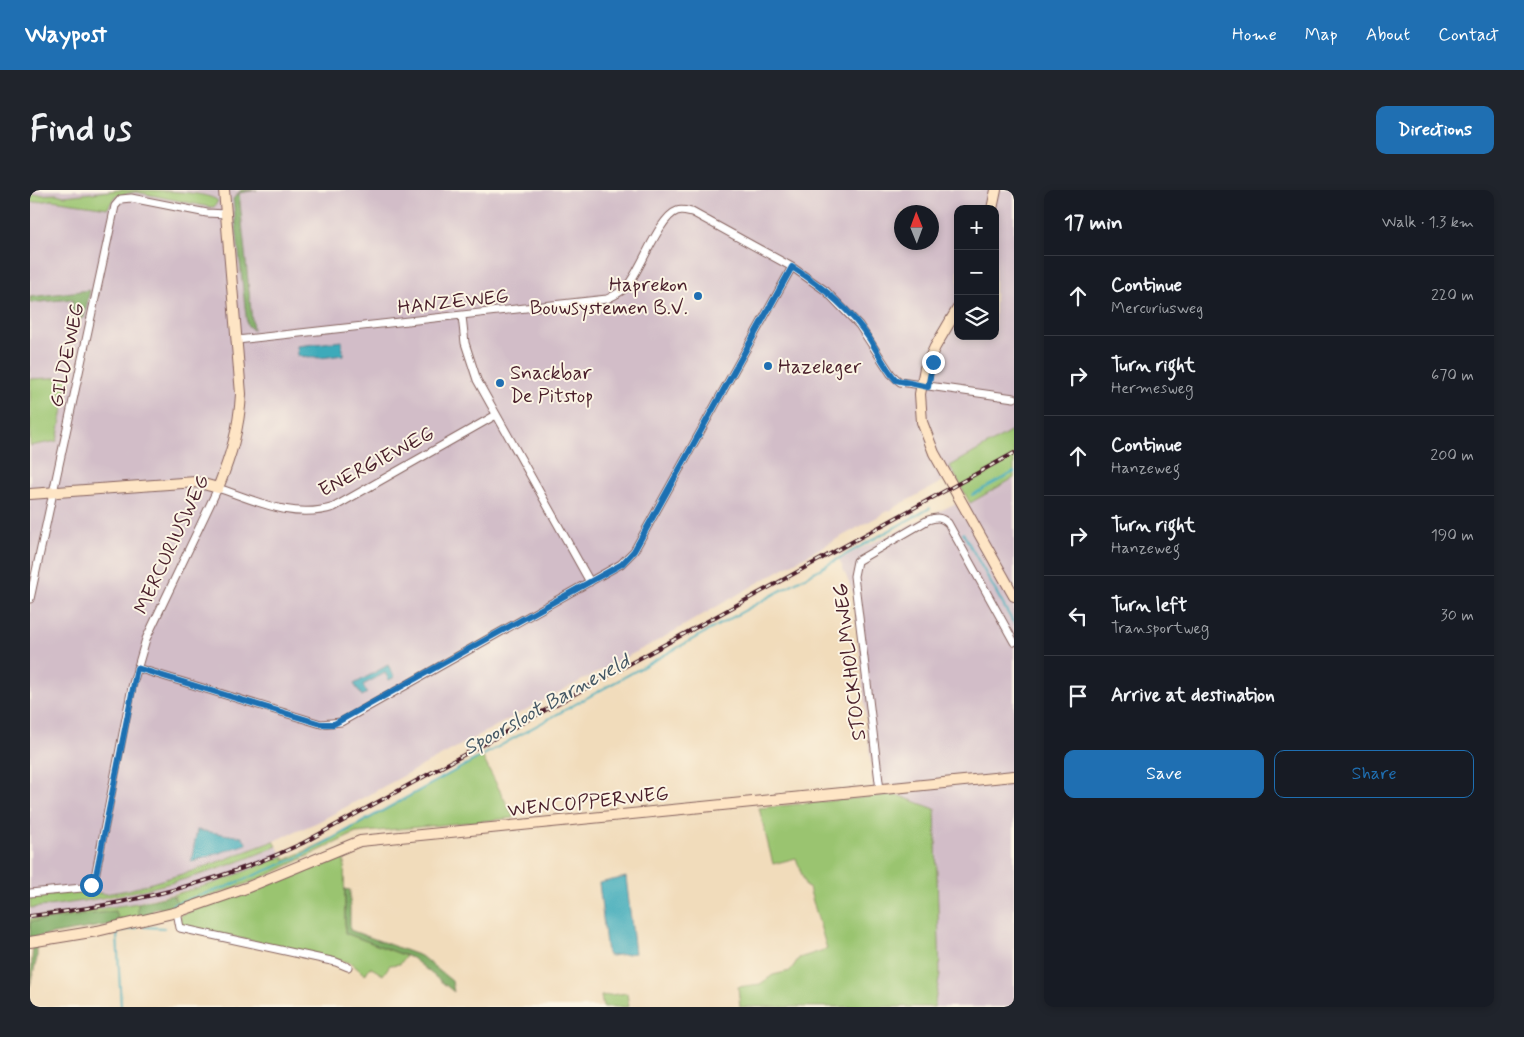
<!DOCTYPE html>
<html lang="en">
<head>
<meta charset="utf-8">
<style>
	:root { --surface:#171b24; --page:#20242c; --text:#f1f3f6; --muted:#9ea1a6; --line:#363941; --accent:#1f6fb2 }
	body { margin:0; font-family:Mynerve,sans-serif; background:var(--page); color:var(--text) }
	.controls { position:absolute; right:15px; top:15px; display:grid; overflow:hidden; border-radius:10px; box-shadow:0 2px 8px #0003 }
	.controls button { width:45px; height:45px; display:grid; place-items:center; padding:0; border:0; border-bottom:1px solid var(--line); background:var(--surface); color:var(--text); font:25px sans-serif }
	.compass { position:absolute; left:864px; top:15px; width:45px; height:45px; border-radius:50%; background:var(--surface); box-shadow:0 2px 8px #0003; rotate:359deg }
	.stop { position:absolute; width:15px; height:15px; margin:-11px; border:4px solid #1f6fb2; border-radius:50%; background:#fff }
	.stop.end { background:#1f6fb2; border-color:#fff; box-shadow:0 1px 5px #0008 }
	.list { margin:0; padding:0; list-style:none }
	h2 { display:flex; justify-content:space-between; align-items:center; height:65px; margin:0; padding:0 20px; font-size:21px }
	h2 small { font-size:16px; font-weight:400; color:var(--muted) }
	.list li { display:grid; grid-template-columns:32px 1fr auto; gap:15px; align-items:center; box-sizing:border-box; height:80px; padding:0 20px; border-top:1px solid var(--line) }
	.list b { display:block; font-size:19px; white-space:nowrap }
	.list p { margin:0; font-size:16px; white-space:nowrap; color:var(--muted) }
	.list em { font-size:16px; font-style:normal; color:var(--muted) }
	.actions { display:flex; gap:10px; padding:15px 20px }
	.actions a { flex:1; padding:11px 0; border:1px solid var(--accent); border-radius:10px; text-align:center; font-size:18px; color:var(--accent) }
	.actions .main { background:var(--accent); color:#fff }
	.icon { flex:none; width:28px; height:28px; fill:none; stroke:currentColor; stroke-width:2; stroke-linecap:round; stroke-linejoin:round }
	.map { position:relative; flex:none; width:984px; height:817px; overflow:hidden; border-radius:10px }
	header { display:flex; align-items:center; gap:30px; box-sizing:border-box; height:70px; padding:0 25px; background:var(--accent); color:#fff }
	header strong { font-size:24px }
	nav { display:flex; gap:28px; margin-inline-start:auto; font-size:18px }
	.intro { display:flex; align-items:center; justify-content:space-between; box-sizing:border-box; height:120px; padding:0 30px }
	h1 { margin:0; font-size:35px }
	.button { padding:12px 22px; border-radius:10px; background:var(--accent); color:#fff; font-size:18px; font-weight:700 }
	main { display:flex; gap:30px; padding:0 30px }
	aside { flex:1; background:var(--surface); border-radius:10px; box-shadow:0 2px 8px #0003 }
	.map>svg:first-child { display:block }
	.industrial { fill:#d2bdc8; fill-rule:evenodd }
	.green { fill:#9ac470; stroke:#72724e }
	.forest { fill:#7baa62; stroke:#626446 }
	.water { fill:#3caaba; stroke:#436472 }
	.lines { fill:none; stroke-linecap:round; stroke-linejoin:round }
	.stream { stroke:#3caaba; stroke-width:2 }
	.street-casing { stroke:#84615d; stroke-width:9 }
	.secondary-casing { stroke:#84615d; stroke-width:12 }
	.street { stroke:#fff; stroke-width:7 }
	.secondary { stroke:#fee5c5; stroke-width:10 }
	.rail-casing { stroke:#4a1f2b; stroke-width:4 }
	.rail { stroke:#fcf5e5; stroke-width:2; stroke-dasharray:5.5; stroke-linecap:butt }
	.route { stroke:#1f6fb2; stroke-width:6 }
	.poi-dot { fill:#1f6fb2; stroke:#fcf5e5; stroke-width:2 }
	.labels { text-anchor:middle; stroke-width:4; stroke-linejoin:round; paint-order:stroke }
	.poi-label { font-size:20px; fill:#4a1f2b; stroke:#fcf5e5; text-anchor:start }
	.street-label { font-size:20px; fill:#4a1f2b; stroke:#fcf5e5 }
	.water-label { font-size:21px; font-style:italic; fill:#445764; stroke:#fcf5e5 }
</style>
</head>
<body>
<header>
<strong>Waypost</strong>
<nav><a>Home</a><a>Map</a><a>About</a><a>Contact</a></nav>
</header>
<div class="intro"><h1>Find us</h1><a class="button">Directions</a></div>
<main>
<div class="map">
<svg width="984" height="817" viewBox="0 0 984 817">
	<rect width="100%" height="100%" fill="#fcf5e5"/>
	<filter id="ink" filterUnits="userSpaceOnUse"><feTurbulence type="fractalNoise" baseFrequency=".02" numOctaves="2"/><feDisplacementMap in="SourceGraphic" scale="10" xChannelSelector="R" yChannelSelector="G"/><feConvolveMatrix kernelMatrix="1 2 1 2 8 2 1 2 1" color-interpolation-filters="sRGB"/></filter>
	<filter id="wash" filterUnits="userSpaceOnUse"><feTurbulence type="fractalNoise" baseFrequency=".0096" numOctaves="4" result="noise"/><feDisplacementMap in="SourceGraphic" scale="20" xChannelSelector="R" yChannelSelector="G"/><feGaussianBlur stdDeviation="1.12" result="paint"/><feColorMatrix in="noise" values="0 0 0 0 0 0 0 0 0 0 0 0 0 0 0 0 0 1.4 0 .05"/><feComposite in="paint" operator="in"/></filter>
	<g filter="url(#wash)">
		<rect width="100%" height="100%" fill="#f1dcbb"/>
		<path class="industrial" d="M0 0H984V247L926 284 752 379 629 450 518 508 288 632 207 667 144 688 75 706 0 712ZM928 19H965V146H928ZM872 22H902V52H872Z
			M984 288V817H904L910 784 905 619 858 605 844 606 824 405 809 369 922 315 940 313Z
			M247 656 253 666 185 693 92 716 0 729V718L79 708 136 695 204 674Z"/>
		<path class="green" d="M89 0C110 0 177 0 188 11L184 17H179L106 2 85 6 78 18 22 10 0 13V5L27 4 34 6Z
			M39 187 27 251 0 256V189Z
			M984 240V288L940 313 920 276Z
			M452 566 484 628 326 643 230 689 143 720 145 707 142 705 188 692 253 666 255 670 312 644Z
			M858 605 870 606 905 619 910 784 904 817H710L708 797 730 794 743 785 760 781 769 768 797 759 779 698 776 697 766 668 743 674 729 618Z
			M244 651 247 656C168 691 85 709 0 718V706L57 701 75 704 98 700 166 680Z
			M314 659 315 743 376 766 370 774 360 775 353 785 340 777 335 785 321 773 151 735 150 725 239 694Z
			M108 713 111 727 89 733 86 721 0 732V729Z
			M597 803 599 817H573L571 806Z"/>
		<path class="forest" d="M211 0H227L209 3 223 140 217 135 203 9Z
			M60 100 54 128 43 130 42 109 0 113V107Z
			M315 699 320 700V740L391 766 422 791 424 802 382 768 315 743Z
			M142 705 147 712 143 720 131 721 129 717 122 720 123 724 111 727 108 725V713Z
			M86 721 89 733 0 748V732Z
			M3 755H7V768L0 796Z"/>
		<path class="water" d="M312 151 313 165 291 168 268 166 267 156Z
			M358 475 365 487 359 490 355 483 333 495 337 503 332 506 324 494Z
			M167 640 212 647 217 654 161 672Z
			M596 687 605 763 581 766 577 764 569 693Z"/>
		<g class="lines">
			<path class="stream" d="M942 305 984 282
				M933 343 984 434
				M140 719 143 714 196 697 269 667 900 318
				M114 737 134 738
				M91 817 87 744 90 741 107 738"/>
		</g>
	</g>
	<g filter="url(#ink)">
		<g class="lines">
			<defs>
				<path id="street" d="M432 126 435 153 447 190 560 392
					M207 150 577 109C585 105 592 102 597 96 611 80 629 27 647 21 652 19 657 21 662 22L762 77 796 101 829 135 861 184 870 192 984 208
					M0 409 85 16 91 9 101 8 177 23 196 24
					M107 478 291 534 311 532 591 374 604 361 762 77
					M850 600 824 386 827 371 898 330C907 327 911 327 918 333L984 452
					M0 703 52 698 64 692 102 497 116 449 188 298C226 311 264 330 304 317L466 225
					M147 722 150 738 306 772 318 777"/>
				<path id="secondary" d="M962 19 966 0
					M928 118 905 157 895 178 890 204 892 232 904 263 984 406
					M0 304 166 292 188 298C201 265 209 240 211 204L194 0
					M0 752 67 741 147 722 216 698 330 651 984 586"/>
			</defs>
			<use href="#street" class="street-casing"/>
			<use href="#secondary" class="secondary-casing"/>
			<use href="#street" class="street"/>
			<use href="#secondary" class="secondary"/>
			<defs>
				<path id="rail" d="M0 726C96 715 186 694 273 653L984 263"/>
			</defs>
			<use href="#rail" class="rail-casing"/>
			<use href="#rail" class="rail"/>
		</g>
	</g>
	<g class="lines" filter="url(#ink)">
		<path class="route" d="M61 695 66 685 107 478 291 534H304L592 374 604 361 762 77C792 96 819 118 839 148 848 162 855 178 866 190L898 197 903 172"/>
	</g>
	<g class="poi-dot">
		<circle cx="668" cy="106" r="5"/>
		<circle cx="738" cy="176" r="5"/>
		<circle cx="470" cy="193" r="5"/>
	</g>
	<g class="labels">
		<g class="poi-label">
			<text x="658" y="101" text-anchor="end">Haprekon<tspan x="658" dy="23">Bouwsystemen B.V.</tspan></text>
			<text x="748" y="183">Hazeleger</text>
			<text x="480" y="189">Snackbar<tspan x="480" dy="23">De Pitstop</tspan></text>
		</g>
		<g class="street-label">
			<text transform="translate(423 111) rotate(-6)" y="7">HANZEWEG</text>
			<text transform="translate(36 165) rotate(-78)" y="7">GILDEWEG</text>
			<text transform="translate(346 271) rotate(-28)" y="7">ENERGIEWEG</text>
			<text transform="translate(141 354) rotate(-65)" y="7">MERCURIUSWEG</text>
			<text transform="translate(819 472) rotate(-97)" y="7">STOCKHOLMWEG</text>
			<text transform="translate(558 611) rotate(-6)" y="7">WENCOPPERWEG</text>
		</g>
		<g class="water-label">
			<text transform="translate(516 514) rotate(-29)" y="7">Spoorsloot Barneveld</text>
		</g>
	</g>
</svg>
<div class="controls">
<button>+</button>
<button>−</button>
<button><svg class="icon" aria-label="layers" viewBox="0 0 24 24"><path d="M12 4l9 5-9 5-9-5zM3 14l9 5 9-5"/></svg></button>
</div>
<svg class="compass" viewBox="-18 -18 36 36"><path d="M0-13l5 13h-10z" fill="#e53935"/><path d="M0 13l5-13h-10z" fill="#9ea1a6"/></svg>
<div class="stop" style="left:61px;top:695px"></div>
<div class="stop end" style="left:903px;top:172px"></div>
</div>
<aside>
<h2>17 min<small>Walk · 1.3 km</small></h2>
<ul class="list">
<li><svg class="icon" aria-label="ahead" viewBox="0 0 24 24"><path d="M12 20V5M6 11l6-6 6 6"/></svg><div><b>Continue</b><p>Mercuriusweg</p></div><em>220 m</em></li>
<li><svg class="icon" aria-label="right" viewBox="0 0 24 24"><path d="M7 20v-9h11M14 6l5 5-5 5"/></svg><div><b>Turn right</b><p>Hermesweg</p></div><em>670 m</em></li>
<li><svg class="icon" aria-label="ahead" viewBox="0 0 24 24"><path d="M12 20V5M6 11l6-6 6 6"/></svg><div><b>Continue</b><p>Hanzeweg</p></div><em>200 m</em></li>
<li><svg class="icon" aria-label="right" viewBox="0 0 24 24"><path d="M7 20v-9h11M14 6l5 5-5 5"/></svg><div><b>Turn right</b><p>Hanzeweg</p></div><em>190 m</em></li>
<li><svg class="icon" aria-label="left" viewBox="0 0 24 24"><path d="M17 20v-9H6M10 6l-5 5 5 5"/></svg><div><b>Turn left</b><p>Transportweg</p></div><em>30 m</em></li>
<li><svg class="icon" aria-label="arrive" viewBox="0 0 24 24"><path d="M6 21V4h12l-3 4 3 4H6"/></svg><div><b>Arrive at destination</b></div></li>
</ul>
<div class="actions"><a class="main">Save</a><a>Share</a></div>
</aside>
</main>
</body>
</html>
